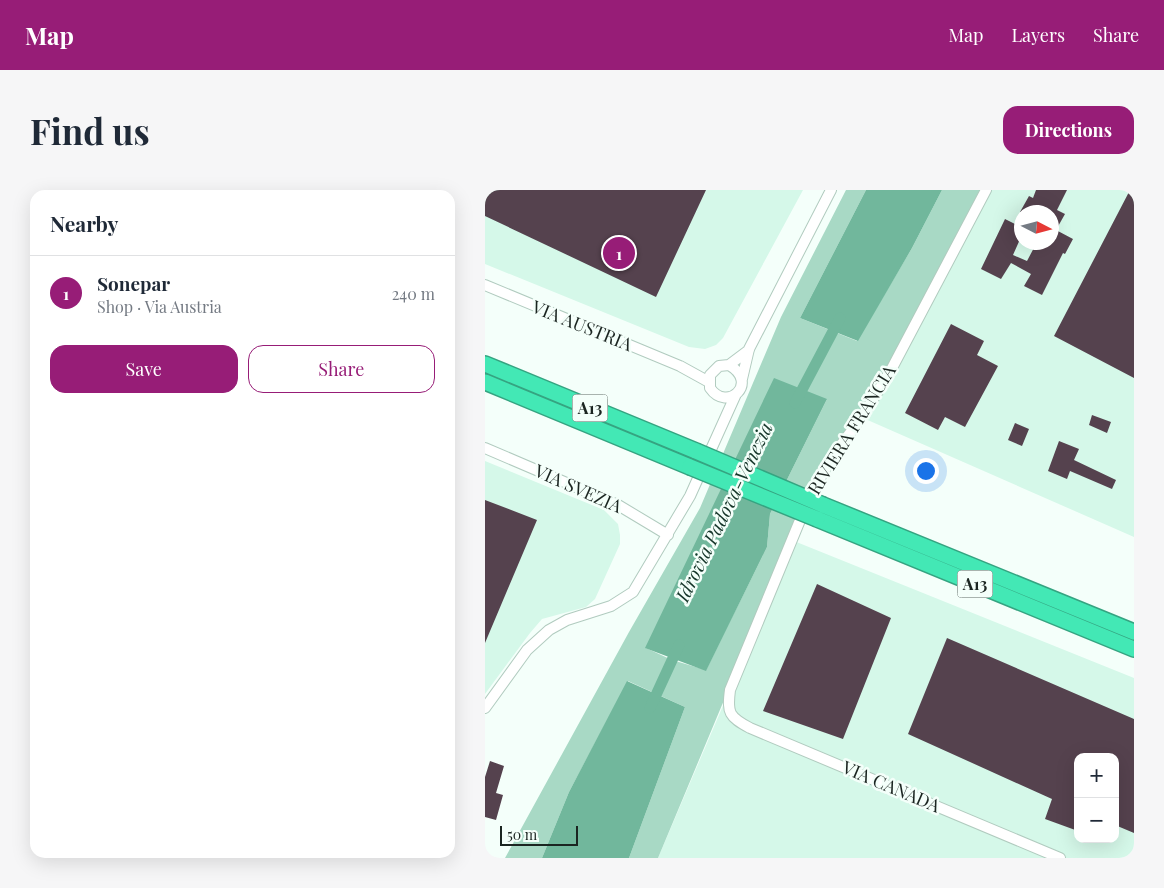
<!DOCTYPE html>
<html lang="en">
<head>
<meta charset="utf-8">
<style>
	:root { --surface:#fff; --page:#f6f6f7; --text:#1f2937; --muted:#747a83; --line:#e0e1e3; --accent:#971d77 }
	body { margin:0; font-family:"Playfair Display",serif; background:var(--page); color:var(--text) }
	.controls { position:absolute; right:15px; bottom:15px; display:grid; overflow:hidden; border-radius:10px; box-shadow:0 5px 20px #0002 }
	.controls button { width:45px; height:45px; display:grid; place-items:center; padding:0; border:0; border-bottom:1px solid var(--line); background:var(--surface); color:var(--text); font:25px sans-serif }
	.compass { position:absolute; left:529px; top:15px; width:45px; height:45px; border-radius:50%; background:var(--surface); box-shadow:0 5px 20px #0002; rotate:96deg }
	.scale { position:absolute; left:15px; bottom:12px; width:78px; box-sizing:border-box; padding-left:5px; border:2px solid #1b2521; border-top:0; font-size:14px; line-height:18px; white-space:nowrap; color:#1b2521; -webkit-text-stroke:4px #f4fffa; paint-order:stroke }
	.you { position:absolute; left:440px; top:280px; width:18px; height:18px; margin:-12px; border:4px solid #fff; border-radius:50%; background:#1a73e8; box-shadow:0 0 0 8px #1a73e833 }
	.badge { display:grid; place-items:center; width:32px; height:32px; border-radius:50%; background:var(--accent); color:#fff; font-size:16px; font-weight:700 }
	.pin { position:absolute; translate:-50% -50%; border:2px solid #fff; box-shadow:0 1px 5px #0006 }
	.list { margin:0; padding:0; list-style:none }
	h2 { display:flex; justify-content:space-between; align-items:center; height:65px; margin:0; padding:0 20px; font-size:21px }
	h2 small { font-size:16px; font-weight:400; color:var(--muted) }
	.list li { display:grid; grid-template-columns:32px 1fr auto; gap:15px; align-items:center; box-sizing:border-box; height:75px; padding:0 20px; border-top:1px solid var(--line) }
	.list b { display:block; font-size:19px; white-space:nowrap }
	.list p { margin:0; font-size:16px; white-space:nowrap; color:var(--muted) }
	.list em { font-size:16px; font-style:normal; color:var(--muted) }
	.actions { display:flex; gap:10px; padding:15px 20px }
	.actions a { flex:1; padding:11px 0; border:1px solid var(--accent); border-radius:15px; text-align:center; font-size:18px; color:var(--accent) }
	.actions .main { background:var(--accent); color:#fff }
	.map { position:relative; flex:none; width:649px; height:668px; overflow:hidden; border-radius:15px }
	header { display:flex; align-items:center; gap:30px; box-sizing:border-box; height:70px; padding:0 25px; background:var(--accent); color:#fff }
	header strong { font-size:24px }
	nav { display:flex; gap:28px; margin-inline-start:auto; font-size:18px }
	.intro { display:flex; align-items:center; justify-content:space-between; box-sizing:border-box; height:120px; padding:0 30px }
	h1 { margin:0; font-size:35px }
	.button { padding:12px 22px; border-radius:15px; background:var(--accent); color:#fff; font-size:18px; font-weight:700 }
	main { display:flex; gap:30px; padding:0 30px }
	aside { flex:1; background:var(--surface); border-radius:15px; box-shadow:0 5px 20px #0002 }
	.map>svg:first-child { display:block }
	.built { fill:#d5f8e9; fill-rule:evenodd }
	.green { fill:#a8d9c5; fill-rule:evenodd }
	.water { fill:#71b79c }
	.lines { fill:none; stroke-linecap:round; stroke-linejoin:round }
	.canal { stroke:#71b79c; stroke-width:11 }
	.building { fill:#55424e }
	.minor-casing { stroke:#b1cbbf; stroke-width:12 }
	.highway-casing { stroke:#35a481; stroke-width:18 }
	.minor { stroke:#fff; stroke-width:10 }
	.highway { stroke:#43e8b5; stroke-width:15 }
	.highway-bridge-casing { stroke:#35a481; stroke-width:18; stroke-linecap:butt }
	.highway-bridge { stroke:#43e8b5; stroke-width:15 }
	.labels { text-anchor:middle; stroke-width:5; stroke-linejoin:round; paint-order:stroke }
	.shield { fill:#f4fffa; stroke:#5c6662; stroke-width:1 }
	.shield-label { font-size:16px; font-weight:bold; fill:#1b2521 }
	.street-label { font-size:18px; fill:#1b2521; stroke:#f4fffa }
	.water-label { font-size:19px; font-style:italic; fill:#16362a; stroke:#f4fffa }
</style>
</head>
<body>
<header>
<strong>Map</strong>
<nav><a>Map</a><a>Layers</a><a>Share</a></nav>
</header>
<div class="intro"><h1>Find us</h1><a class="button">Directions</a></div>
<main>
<aside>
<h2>Nearby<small></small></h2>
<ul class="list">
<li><span class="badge">1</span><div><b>Sonepar</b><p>Shop · Via Austria</p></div><em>240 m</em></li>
</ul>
<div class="actions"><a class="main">Save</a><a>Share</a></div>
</aside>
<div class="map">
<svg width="649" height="668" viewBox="0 0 649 668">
	<rect width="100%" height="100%" fill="#f4fffa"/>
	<path class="built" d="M0 0H318L238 148 231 155 220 159 204 157 0 74Z
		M503 0H649V347L378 228ZM536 22H566V52H536Z
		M0 271 119 320 133 334 135 345V354L110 409 101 417 57 429 45 443 0 504Z
		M304 349 649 488V668H173L263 457ZM593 567H630V649H593Z"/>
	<path class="green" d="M361 0H381L315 128 372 151 427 58 457 0H500L406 180 347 267 306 350 173 668H144L200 517 143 491 84 602 57 668H20L144 442 215 318 296 127ZM342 209 285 324 282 357 221 480 187 470 161 458 224 327Z"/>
	<path class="water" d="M381 0H457L427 58 373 151 315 128Z
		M289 188 342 209 285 324 282 357 221 481 160 458Z
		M142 491 200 517 144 668H57L84 602Z"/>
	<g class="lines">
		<path class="canal" d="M310 213 355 128
			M165 518 194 455"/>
	</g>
	<path class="building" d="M0 0H221L171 107 0 26Z
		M551 0H582L572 20 580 24 571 40 588 49 580 64 578 63 557 105 539 96 546 84 526 73 516 89 496 79 520 29 536 37V47L528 65 542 71 552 52H566V22H535L544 6 548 8Z
		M645 0H649V188L569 146Z
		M466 134 499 151 492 165 513 176 480 237 460 227 453 240 420 223Z
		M607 225 626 232 622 243 604 235Z
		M530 233 544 239 537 256 523 250Z
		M574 251 594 259 589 270 631 290 627 299 585 281 582 289 563 281Z
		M0 310 52 330 0 453Z
		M332 394 406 428 358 549 278 521Z
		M462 448 649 529V643L630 635V567H593V641L560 629 567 609 423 544Z
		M5 571 19 576 11 603 18 605 11 630 0 627V587Z"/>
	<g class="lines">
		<defs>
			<path id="minor" d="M501 0 406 180 377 227 347 267 325 306 245 500C242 523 244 527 265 538L575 668
				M0 95 195 176 224 192
				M244 175C275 193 242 223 225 198V185L234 176 244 175 264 160
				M257 189 264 159 346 0
				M0 258 133 315 183 345
				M0 518 42 460 64 440 82 430 126 416 148 402 205 306 251 204"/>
			<path id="highway" d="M0 174 211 261
				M0 192 205 277
				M338 315 649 442
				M332 329 649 459"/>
		</defs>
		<use href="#minor" class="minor-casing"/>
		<use href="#highway" class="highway-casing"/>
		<use href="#minor" class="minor"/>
		<use href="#highway" class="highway"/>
		<defs>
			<path id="highway-bridge" d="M211 261 338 315
				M205 277 332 329"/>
		</defs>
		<use href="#highway-bridge" class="highway-bridge-casing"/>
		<use href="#highway-bridge" class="highway-bridge"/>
	</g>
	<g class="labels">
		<g class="shield">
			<rect x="87.5" y="204.5" width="35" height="27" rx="4"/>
			<rect x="472.5" y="380.5" width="35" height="27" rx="4"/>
		</g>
		<g class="shield-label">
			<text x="105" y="224">A13</text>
			<text x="490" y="400">A13</text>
		</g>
		<g class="street-label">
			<text transform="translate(97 136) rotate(22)" y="6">VIA AUSTRIA</text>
			<text transform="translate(367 240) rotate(-58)" y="6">RIVIERA FRANCIA</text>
			<text transform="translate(93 299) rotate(24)" y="6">VIA SVEZIA</text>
			<text transform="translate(406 597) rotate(23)" y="6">VIA CANADA</text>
		</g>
		<g class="water-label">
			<text transform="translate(239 322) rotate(-64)" y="7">Idrovia Padova-Venezia</text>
		</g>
	</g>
</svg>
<div class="controls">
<button>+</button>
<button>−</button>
</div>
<svg class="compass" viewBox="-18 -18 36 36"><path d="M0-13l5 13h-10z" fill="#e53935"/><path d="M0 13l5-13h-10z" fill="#747a83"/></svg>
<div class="scale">50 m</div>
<div class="you"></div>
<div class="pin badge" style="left:134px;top:63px">1</div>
</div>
</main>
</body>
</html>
